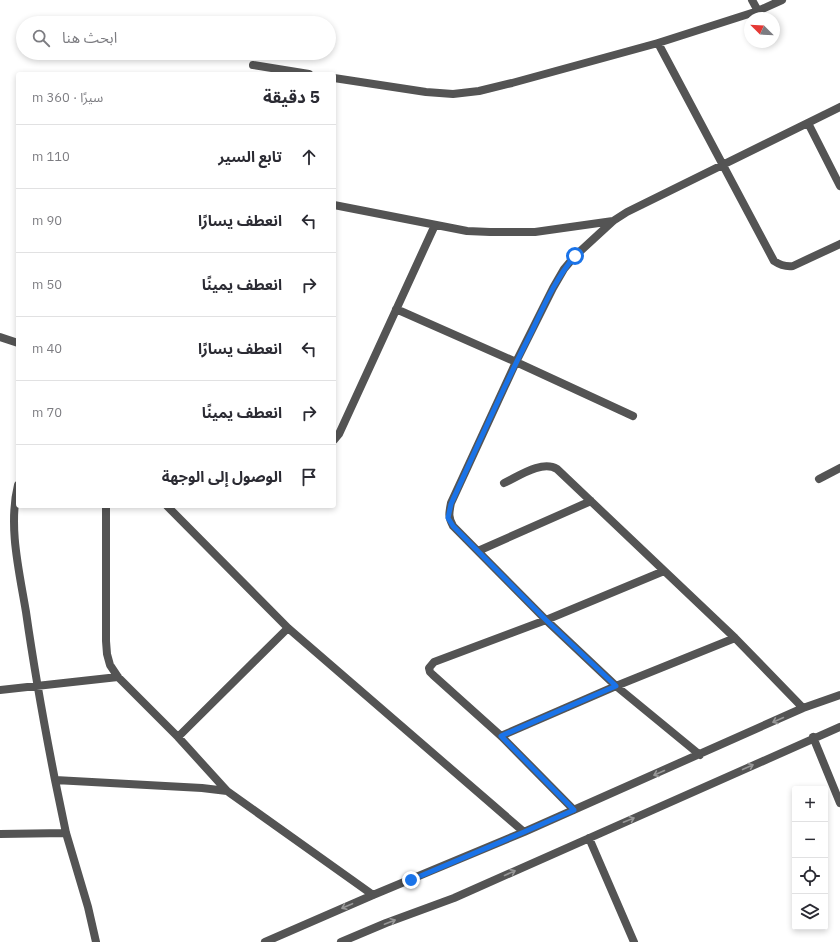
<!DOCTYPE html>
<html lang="ar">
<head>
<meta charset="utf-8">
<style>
	:root { --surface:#fff; --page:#f7f7f7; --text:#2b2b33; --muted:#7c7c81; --line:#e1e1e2 }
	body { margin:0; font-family:"IBM Plex Sans","Noto Sans Arabic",sans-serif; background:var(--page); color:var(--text); direction:rtl }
	.controls { position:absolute; right:12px; bottom:12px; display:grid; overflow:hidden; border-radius:4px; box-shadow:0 2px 6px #0003 }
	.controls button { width:36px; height:36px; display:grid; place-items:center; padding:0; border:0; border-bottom:1px solid var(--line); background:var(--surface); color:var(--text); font:20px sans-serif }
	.compass { position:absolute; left:744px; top:12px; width:36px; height:36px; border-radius:50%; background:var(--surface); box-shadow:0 2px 6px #0003; rotate:294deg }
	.stop { position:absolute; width:12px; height:12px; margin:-9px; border:3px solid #1a73e8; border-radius:50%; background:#fff }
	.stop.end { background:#1a73e8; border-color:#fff; box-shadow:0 1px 4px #0008 }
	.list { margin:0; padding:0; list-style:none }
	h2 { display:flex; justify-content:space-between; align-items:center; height:52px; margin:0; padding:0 16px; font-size:17px }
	h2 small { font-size:13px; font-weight:400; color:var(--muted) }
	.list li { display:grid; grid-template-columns:26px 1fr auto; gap:12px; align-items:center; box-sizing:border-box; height:64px; padding:0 16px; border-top:1px solid var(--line) }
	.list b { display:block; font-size:15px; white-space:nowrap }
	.list em { font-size:13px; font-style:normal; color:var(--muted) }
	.icon { flex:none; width:22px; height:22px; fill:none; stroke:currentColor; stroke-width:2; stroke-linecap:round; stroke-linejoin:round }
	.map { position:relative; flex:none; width:840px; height:942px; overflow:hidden; direction:ltr }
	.search { position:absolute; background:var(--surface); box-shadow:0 2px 6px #0003; left:16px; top:16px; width:320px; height:44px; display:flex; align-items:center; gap:10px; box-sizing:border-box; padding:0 14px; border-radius:22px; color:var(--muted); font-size:15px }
	.panel { position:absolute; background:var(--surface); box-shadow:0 2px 6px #0003; left:16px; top:72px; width:320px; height:436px; border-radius:4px; direction:rtl }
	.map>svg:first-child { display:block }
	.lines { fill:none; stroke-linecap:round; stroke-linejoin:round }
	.service { stroke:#545454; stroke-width:8 }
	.minor { stroke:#545454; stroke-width:8 }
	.oneway { stroke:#989898 }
	.route { stroke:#1a73e8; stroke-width:5 }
</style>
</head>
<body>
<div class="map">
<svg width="840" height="942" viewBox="0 0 840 942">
	<rect width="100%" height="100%" fill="#fff"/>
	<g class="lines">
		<path class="service" d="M819 479 840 468"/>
		<path class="minor" d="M752 0 758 11 782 0
			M658 43 774 261C780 265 785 267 793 266L840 244
			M253 65 309 74
			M334 78 426 92 453 94 479 91 512 83 658 43 758 11
			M808 123 840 186
			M334 205 467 231 490 232H535L613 221
			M396 309 516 362 633 416
			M0 337 18 343
			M334 440 339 434 435 225
			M504 483C519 476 542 460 557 469L735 638 803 708
			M18 485C8 526 19 570 26 612 34 668 44 724 55 780L202 788 227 791 373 895
			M106 506V641L107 654 110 665 118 677 178 737 288 628
			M167 506 288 628 524 832
			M478 551 591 501
			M0 690 118 677
			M501 736 616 686 735 638
			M178 737 227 791
			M813 737 840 803
			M700 755 616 686 546 620 453 526C448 517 449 513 451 503L516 362 553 288 564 269 575 256 613 221 627 212 840 107
			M55 780 66 833 88 907 96 942
			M574 810 501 736 433 675 430 672 429 668 434 662 546 620 664 571
			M0 834 66 833
			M589 838 634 942
			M265 942 373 895 524 832 803 708 840 695
			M341 942 386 923 454 898 840 727"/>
	</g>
	<defs><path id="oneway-shaft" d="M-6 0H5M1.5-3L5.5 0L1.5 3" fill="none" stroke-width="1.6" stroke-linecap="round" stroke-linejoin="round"/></defs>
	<g class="oneway">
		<use href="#oneway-shaft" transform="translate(778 720) rotate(156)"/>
		<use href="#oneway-shaft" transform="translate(748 767) rotate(-24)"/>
		<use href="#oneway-shaft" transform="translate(659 773) rotate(156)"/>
		<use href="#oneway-shaft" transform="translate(629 820) rotate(-22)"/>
		<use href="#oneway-shaft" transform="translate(510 873) rotate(-24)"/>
		<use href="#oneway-shaft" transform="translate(347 906) rotate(157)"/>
		<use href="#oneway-shaft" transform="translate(390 922) rotate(-21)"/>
	</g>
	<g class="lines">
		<path class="route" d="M411 880 524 832 574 810 501 736 616 686 546 620 453 526 448 518 451 504C477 447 502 390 530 335 543 308 555 279 575 256"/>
	</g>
</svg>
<div class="controls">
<button>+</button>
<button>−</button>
<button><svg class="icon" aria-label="locate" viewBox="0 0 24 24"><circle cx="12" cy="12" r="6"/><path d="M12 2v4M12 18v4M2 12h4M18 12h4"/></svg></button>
<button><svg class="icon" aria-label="layers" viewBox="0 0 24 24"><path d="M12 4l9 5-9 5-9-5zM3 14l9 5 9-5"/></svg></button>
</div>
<svg class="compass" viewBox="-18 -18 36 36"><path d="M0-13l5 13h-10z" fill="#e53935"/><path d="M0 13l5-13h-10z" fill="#7c7c81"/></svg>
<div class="stop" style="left:575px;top:256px"></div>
<div class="stop end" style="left:411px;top:880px"></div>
<div class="search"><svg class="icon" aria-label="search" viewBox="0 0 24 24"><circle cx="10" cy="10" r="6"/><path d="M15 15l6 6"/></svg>ابحث هنا</div>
<section class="panel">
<h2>5 دقيقة<small>سيرًا · 360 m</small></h2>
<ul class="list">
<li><svg class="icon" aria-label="ahead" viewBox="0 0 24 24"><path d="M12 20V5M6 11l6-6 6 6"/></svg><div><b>تابع السير</b></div><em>110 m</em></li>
<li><svg class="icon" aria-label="left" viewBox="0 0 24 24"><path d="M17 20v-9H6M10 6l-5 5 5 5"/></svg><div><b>انعطف يسارًا</b></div><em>90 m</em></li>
<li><svg class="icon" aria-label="right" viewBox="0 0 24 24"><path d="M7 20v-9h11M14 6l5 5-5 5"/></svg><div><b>انعطف يمينًا</b></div><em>50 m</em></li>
<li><svg class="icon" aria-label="left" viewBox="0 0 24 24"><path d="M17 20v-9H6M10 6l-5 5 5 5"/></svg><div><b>انعطف يسارًا</b></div><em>40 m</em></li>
<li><svg class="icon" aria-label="right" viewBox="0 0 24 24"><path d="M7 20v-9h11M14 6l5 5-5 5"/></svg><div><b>انعطف يمينًا</b></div><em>70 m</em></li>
<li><svg class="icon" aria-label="arrive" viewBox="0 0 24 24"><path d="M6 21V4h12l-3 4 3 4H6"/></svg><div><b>الوصول إلى الوجهة</b></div></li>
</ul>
</section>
</div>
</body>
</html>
